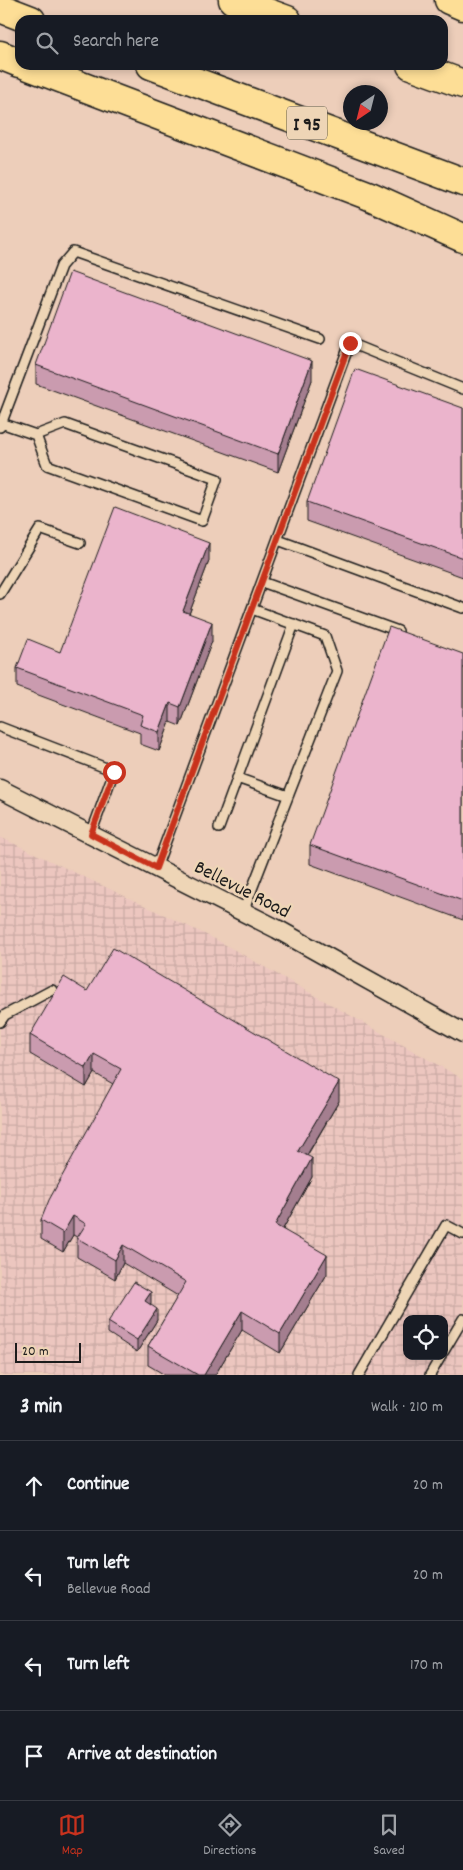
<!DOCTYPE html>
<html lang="en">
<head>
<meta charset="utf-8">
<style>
	:root { --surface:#171b24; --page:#20242c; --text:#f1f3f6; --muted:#9ea1a6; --line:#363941; --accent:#c8321e }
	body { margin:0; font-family:Dekko,sans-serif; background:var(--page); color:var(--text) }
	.controls { position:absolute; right:15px; bottom:15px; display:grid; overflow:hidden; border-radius:10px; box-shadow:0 2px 8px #0003 }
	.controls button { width:45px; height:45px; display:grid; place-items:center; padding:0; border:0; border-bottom:1px solid var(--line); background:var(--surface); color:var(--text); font:25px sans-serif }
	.compass { position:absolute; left:343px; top:85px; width:45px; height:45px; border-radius:50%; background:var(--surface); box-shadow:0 2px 8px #0003; rotate:215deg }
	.scale { position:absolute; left:15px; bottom:12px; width:66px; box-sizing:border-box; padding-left:5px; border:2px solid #1c1c1c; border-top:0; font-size:14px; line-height:18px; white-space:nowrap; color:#1c1c1c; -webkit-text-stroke:4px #eed5b6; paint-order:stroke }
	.stop { position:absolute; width:15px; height:15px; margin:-11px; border:4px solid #c8321e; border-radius:50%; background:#fff }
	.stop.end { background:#c8321e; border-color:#fff; box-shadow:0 1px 5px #0008 }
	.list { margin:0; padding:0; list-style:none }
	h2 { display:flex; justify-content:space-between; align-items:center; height:65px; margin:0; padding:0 20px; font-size:21px }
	h2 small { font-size:16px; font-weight:400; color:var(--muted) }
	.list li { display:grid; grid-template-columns:32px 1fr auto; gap:15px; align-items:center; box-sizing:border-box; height:90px; padding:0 20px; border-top:1px solid var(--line) }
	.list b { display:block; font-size:19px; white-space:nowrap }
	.list p { margin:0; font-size:16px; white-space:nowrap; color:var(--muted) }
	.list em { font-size:16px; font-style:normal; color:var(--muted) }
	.icon { flex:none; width:28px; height:28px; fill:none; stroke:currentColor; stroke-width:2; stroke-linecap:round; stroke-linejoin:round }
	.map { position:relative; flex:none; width:463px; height:1375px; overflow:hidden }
	.search { position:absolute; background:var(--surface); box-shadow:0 2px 8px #0003; left:15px; right:15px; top:15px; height:55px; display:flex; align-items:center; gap:12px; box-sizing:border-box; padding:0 18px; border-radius:15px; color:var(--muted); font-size:19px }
	.sheet { height:425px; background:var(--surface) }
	nav { display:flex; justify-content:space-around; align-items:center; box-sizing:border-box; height:70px; border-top:1px solid var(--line); background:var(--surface); font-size:14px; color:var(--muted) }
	nav a { display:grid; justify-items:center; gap:2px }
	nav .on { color:var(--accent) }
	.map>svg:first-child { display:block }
	.industrial { fill:url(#industrial-grid); fill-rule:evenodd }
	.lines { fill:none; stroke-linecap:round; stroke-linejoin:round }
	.lane-casing { stroke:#1c1c1c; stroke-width:12 }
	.street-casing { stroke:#1c1c1c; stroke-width:21 }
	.highway-casing { stroke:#1c1c1c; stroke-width:31 }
	.lane { stroke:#eed5b6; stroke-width:9 }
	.street { stroke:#eed5b6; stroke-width:18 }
	.highway { stroke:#fdde96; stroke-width:28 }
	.wall { fill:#ca9baf; stroke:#1c1c1c }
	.shaded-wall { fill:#a47e8f; stroke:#1c1c1c }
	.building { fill:#ebb4cc; stroke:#1c1c1c }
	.route { stroke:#c8321e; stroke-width:6 }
	.labels { text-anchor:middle; stroke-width:5; stroke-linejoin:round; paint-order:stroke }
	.shield { fill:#eed5b6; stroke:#5b544a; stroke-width:1 }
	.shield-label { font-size:19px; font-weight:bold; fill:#1c1c1c }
	.street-label { font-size:20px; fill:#1c1c1c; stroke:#eed5b6 }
</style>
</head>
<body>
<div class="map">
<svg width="463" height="1375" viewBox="0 0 463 1375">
	<defs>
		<pattern id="industrial-grid" width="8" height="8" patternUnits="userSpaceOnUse" patternTransform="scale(1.25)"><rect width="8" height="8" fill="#ecc6bf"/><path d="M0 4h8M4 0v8" fill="none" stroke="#caaaa4"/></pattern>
	</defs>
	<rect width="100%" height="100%" fill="#edceba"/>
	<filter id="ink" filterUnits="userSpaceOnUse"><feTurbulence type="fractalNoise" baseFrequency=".02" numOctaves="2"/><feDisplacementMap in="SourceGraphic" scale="10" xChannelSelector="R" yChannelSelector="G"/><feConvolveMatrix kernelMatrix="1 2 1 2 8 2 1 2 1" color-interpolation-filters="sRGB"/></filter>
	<g filter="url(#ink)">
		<path class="industrial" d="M0 837 215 939 463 1079V1375H0ZM407 1319H444V1356H407Z"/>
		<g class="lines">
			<defs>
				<path id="lane" d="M1 423 36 435 65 424 217 479 202 521 47 465 36 435
					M0 427 61 266 73 252 320 339
					M278 540 463 608
					M262 582 398 631
					M0 594 40 529 80 543
					M0 727 114 771 91 834
					M237 778 288 796
					M219 828 294 624
					M156 868 350 343 463 389
					M243 912 337 671 325 636 252 609
					M0 1022 5 1015 52 990
					M444 1351 463 1319
					M359 1375 446 1225 463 1234
					M430 1375 441 1356"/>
				<path id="street" d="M0 789 277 929 463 1033"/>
				<path id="highway" d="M233 0 287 20
					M449 0 463 6
					M0 8 31 20
					M0 55 20 63
					M26 65 370 196 463 238
					M151 65 463 182
					M411 65 463 84"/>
			</defs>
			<use href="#lane" class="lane-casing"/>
			<use href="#street" class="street-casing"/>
			<use href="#highway" class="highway-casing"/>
			<use href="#lane" class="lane"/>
			<use href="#street" class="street"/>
			<use href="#highway" class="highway"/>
		</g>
		<path class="wall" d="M36 365 312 380 278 472 36 384Z
			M463 408V577L307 521V502Z
			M209 561 189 614 212 641 180 726 170 722 159 751 140 744V733L17 687V668L60 652Z
			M463 654V920L310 864V845Z
			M87 991 339 1101 307 1156 312 1177 283 1229 327 1274 280 1353 242 1330 215 1375H165L148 1365V1346L178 1296 123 1263 115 1279 77 1257V1237L73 1235 63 1252 41 1239V1220L113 1084 94 1073 86 1087 30 1054V1035Z
			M151 1303 150 1305 157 1320 137 1352 108 1333V1322Z"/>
		<path class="shaded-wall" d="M312 361V380L278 472V454Z
			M209 543V561L183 630V611Z
			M212 622V641L180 726V707Z
			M170 703V722L159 751V732Z
			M94 1054V1073L86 1087V1068Z
			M339 1082V1101L298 1170V1151Z
			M312 1158V1177L275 1243V1225Z
			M73 1216V1235L63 1252V1233Z
			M123 1245V1263L115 1279V1260Z
			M327 1255V1274L280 1353V1334Z
			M151 1292V1303L145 1313V1301Z
			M157 1309V1320L137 1352V1340Z
			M242 1311V1330L215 1375H204Z"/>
		<path class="building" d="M70 272 312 361 278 454 36 365Z
			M355 369 463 408V558L307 502Z
			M115 507 209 543 183 611 212 622 180 707 170 703 159 732 140 725 143 715 17 668 28 639 60 652Z
			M389 627 463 654V901L310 845Z
			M113 948 339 1082 298 1151 312 1158 275 1225 327 1255 280 1334 242 1311 204 1375H198L148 1346 186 1282 123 1245 115 1260 77 1238 86 1224 73 1216 63 1233 41 1220 49 1200 121 1069 94 1054 86 1068 30 1035 64 977 87 991Z
			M134 1282 151 1292 145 1301 157 1309 137 1340 108 1322Z"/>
	</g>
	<g class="lines" filter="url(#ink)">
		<path class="route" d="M114 772 91 834 156 868 350 343"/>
	</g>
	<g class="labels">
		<rect class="shield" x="287" y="106.5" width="40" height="33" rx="4"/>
		<g class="shield-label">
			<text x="307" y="130">I 95</text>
		</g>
		<g class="street-label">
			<text transform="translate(243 888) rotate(27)" y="7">Bellevue Road</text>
		</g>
	</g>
</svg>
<div class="controls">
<button><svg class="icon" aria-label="locate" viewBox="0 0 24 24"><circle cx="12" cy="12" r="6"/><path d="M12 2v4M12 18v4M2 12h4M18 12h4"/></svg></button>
</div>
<svg class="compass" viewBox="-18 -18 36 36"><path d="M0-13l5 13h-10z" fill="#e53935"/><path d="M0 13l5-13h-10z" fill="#9ea1a6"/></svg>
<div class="scale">20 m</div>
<div class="stop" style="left:114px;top:772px"></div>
<div class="stop end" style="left:350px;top:343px"></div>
<div class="search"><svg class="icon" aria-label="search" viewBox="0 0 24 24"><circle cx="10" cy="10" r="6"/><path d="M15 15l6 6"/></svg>Search here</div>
</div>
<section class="sheet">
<h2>3 min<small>Walk · 210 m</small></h2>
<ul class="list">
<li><svg class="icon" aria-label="ahead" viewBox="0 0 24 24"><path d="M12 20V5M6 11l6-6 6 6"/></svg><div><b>Continue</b></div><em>20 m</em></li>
<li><svg class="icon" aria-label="left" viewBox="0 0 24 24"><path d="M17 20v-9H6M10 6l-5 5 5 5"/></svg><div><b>Turn left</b><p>Bellevue Road</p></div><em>20 m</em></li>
<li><svg class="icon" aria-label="left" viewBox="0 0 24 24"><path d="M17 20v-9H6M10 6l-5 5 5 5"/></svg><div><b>Turn left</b></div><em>170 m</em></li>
<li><svg class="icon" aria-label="arrive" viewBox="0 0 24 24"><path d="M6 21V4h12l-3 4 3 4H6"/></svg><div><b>Arrive at destination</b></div></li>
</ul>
</section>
<nav>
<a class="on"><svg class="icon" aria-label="map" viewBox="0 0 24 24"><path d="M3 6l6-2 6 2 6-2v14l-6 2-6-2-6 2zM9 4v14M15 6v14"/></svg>Map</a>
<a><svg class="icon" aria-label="directions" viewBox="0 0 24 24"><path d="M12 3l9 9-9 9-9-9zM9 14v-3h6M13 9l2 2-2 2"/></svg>Directions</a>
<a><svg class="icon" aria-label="saved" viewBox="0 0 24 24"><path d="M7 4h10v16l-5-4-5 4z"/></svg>Saved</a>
</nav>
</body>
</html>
